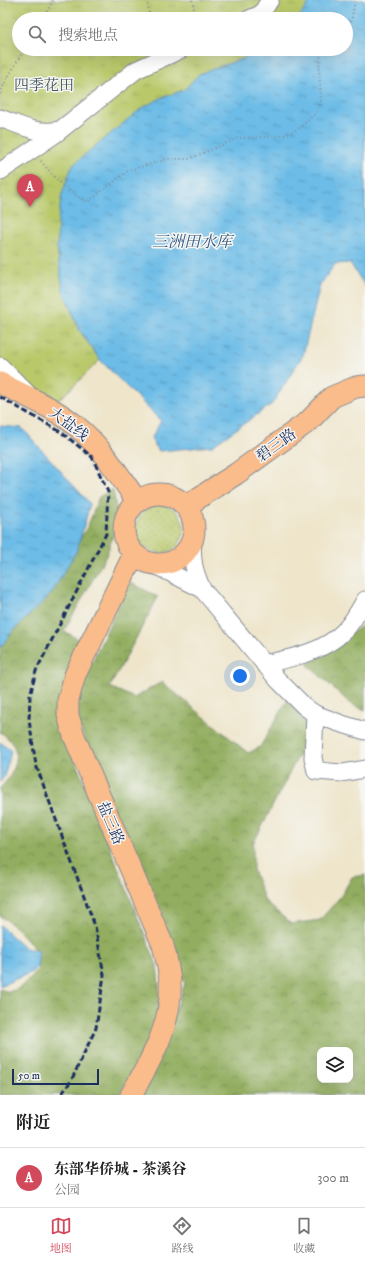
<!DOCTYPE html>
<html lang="zh">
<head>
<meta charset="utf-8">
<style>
	:root { --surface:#fff; --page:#f2f2f2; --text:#222; --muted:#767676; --line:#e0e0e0; --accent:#d1495b }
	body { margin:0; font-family:"IM FELL DW Pica","Noto Serif SC",serif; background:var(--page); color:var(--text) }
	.controls { position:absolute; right:12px; bottom:12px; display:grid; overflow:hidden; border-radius:8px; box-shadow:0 4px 16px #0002 }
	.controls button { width:36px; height:36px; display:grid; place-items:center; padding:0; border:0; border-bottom:1px solid var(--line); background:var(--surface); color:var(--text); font:20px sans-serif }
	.scale { position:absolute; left:12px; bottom:10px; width:87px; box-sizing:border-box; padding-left:4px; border:2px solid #1b2f5e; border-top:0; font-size:11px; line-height:14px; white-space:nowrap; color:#1b2f5e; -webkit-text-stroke:3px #f6f6f2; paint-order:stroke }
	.you { position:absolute; left:240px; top:676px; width:14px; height:14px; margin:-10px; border:3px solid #fff; border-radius:50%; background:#1a73e8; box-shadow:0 0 0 6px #1a73e833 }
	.badge { display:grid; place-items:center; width:26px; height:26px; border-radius:50%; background:var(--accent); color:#fff; font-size:13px; font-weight:700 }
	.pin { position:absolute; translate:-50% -33px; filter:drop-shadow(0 1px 2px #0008) }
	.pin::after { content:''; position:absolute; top:21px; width:14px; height:12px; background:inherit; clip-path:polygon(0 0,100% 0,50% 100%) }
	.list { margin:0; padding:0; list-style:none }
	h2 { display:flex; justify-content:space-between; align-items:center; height:52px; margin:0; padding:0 16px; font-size:17px }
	h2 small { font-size:13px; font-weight:400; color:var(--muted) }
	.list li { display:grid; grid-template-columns:26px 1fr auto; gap:12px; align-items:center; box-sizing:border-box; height:60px; padding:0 16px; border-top:1px solid var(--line) }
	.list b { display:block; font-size:15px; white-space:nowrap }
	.list p { margin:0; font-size:13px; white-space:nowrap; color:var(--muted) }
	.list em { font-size:13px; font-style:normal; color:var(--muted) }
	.icon { flex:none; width:22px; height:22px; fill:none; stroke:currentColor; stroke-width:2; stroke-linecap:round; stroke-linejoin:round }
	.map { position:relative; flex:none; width:365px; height:1095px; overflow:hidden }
	.search { position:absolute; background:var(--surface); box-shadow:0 4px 16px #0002; left:12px; right:12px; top:12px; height:44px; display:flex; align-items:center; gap:10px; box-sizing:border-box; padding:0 14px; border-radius:22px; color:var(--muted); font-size:15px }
	.sheet { height:112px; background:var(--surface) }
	nav { display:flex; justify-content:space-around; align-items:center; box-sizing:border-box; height:56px; border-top:1px solid var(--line); background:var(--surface); font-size:11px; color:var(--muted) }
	nav a { display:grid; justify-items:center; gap:2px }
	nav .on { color:var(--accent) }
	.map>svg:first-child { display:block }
	.grass { fill:url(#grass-dots); stroke:#6a7c64 }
	.forest { fill:url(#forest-crowns); stroke:#566e5e; fill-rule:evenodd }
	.park { fill:url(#park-tufts); stroke:#6a7c64 }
	.water { fill:url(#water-ripples); stroke:#4476a2 }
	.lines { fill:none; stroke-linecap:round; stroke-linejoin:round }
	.minor-casing { stroke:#848a94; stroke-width:19 }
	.major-casing { stroke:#848a94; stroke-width:23 }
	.path { stroke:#848a94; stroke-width:2; stroke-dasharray:1 3; stroke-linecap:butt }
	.minor { stroke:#fff; stroke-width:17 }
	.major { stroke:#f9bc8a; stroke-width:21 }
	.rail { stroke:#1b2f5e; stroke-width:3; stroke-dasharray:6 3; stroke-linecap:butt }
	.labels { text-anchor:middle; stroke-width:3; stroke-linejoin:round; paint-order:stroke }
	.park-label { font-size:15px; fill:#425661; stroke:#f6f6f2 }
	.street-label { font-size:15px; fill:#1b2f5e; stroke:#f6f6f2 }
	.water-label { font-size:16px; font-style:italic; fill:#335987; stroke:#f6f6f2 }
</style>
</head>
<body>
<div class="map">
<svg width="365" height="1095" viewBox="0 0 365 1095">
	<defs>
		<pattern id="grass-dots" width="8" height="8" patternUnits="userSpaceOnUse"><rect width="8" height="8" fill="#b9c96b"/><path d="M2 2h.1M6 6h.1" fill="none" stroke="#9ead5f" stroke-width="1.8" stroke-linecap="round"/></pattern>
		<pattern id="forest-crowns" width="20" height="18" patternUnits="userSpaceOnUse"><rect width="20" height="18" fill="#92ad5f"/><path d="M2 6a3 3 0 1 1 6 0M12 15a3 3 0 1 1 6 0" fill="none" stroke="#768d52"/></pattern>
		<pattern id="park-tufts" width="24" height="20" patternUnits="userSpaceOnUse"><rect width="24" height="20" fill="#b9c96b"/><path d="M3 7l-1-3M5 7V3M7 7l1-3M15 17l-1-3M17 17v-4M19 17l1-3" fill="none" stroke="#9ead5f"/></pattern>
		<pattern id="water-ripples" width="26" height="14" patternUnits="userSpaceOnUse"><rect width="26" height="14" fill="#6cbce7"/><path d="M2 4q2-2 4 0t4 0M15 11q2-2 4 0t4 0" fill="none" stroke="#5899be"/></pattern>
	</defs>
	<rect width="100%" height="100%" fill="#f6f6f2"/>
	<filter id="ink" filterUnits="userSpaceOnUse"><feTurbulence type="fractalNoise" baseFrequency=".025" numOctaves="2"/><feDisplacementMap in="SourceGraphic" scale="8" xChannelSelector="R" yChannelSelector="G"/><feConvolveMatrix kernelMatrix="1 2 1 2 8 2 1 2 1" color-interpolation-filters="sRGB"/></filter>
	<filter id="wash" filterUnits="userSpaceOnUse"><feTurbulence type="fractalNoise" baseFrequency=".012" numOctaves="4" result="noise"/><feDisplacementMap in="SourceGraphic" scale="16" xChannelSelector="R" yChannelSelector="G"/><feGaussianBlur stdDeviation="0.9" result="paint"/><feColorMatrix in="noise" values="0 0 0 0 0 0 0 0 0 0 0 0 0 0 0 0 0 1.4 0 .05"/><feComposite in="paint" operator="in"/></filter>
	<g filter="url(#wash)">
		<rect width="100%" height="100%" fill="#eee5ca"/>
		<path class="grass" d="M136 529a24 24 0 1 1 48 0a24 24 0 1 1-48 0Z"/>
		<path class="forest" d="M113 489 116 509 114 532 107 554 64 631 82 641 62 728 157 965 160 997 155 1025 142 1056 119 1095H0V989C16 997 28 981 38 969 37 965 38 958 37 954 33 943 10 921 0 916V788C18 770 25 748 0 732V640L54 581 87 528 99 497Z
			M130 582 158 597 110 687 134 698 162 682 248 753 260 747 288 699 311 731 253 844V870L265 901 291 924 320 920 341 896 352 877 365 875V1095H141L173 1018 185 983 175 973 76 717 80 694 89 668ZM320 1050H350V1080H320Z
			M365 624V710L351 704 307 664Z"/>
		<path class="park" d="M0 0H311L298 19H19V49H270L200 74 184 90 161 98 57 248 63 290 79 329 100 360 58 401 0 367Z"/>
		<path class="water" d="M311 0H365V286L350 263 335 264 320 285 303 355 272 404 212 446 159 451 151 439 161 421 100 360 79 329 63 290 57 248 58 220 62 194 72 166 88 152 142 108 161 98 184 90 199 74 270 49H346V19H298Z
			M0 426 22 428 90 504 77 550 51 594 12 632 0 648Z
			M0 742 11 751 4 777 0 782Z
			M0 925 25 948 39 951 37 967 32 972 0 986Z"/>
	</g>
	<g filter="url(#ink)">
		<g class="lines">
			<defs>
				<path id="minor" d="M249 19 261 14 270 0
					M0 118C19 125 38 135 59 130
					M1 171 54 135 136 70 182 49
					M0 366 27 393
					M193 539C191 560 194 571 202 589L278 680 305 707 315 714 339 723 365 731
					M151 563 202 589
					M264 664C292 658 324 652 344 631 353 622 359 611 365 600
					M315 714 313 758 316 771 342 773 365 769"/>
				<path id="major" d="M0 383C25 396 53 407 75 425 101 446 119 475 137 501
					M124 529a35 35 0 1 1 70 0a35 35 0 1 1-70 0Z
					M186 506 236 474 309 421 332 397 356 387 365 386
					M131 1095C151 1060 173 1023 170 981 169 969 166 957 163 945L74 736 68 715V700L75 675 134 554"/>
			</defs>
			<use href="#minor" class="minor-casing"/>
			<use href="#major" class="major-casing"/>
			<path class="path" d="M147 0 150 19
				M192 0 196 19
				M43 19 53 0
				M346 28 351 22 355 0
				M0 94 6 80 25 49
				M41 161C53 177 70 194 88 202L129 170 169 159H189L238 138 283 136 298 129 316 113 321 100 319 67 321 52 325 49"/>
			<use href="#minor" class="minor"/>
			<use href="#major" class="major"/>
			<path class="rail" d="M0 397 61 432 92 457 108 492 106 534 36 671 30 696 29 720 36 765 95 926 104 975 96 1028 71 1081 61 1095"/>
		</g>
	</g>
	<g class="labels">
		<g class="park-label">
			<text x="44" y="90">四季花田</text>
		</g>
		<g class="street-label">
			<text transform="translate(69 424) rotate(37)" y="5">大盐线</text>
			<text transform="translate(276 445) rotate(-36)" y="5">碧三路</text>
			<text transform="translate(111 823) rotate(67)" y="5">盐三路</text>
		</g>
		<g class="water-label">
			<text x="192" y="247">三洲田水库</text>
		</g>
	</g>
</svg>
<div class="controls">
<button><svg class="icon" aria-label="layers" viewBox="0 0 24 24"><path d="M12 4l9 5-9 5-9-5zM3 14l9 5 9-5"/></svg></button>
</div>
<div class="scale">50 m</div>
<div class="you"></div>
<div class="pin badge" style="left:30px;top:207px">A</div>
<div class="search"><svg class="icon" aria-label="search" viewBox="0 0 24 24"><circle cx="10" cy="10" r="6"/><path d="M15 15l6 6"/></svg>搜索地点</div>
</div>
<section class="sheet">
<h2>附近<small></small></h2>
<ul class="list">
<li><span class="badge">A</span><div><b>东部华侨城 - 茶溪谷</b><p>公园</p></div><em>300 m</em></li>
</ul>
</section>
<nav>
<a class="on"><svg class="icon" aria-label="map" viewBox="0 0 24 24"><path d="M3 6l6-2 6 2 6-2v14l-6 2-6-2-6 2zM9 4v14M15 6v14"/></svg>地图</a>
<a><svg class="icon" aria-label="directions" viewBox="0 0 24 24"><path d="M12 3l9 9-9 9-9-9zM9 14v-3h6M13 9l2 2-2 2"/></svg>路线</a>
<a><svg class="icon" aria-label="saved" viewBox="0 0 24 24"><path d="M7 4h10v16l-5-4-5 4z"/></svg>收藏</a>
</nav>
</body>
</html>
